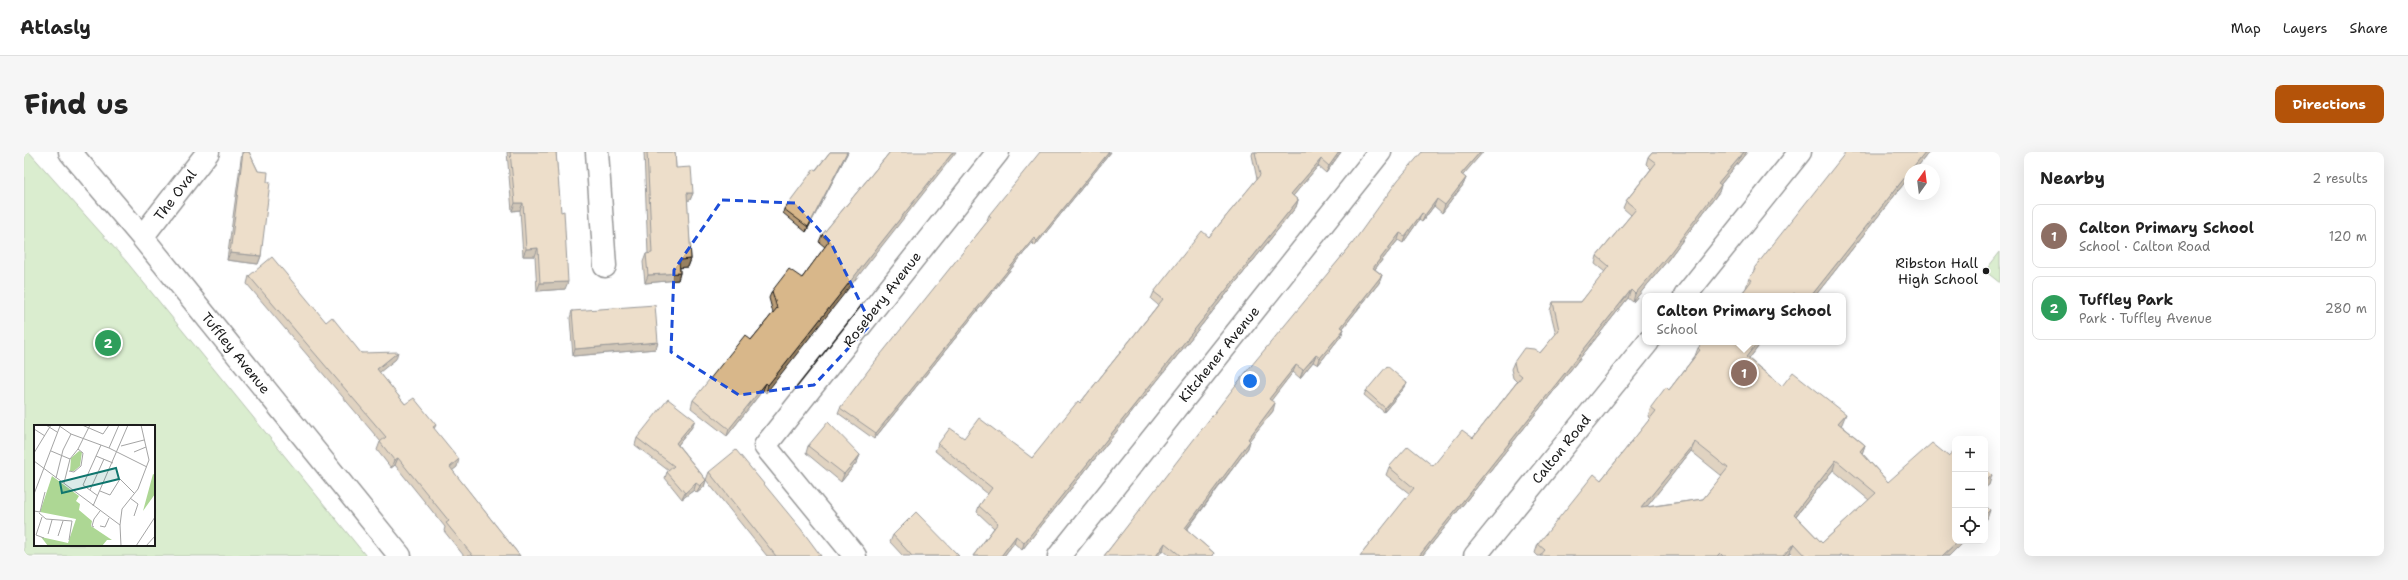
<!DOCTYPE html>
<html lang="en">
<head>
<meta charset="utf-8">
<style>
	:root { --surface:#fff; --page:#f6f6f6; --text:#222; --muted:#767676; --line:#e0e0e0; --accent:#b45309 }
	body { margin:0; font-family:"Shantell Sans",sans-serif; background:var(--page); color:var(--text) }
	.controls { position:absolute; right:12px; bottom:12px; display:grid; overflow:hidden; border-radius:8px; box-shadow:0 4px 16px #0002 }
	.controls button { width:36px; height:36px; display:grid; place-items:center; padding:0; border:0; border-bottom:1px solid var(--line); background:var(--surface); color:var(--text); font:20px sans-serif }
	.compass { position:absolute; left:1880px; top:12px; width:36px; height:36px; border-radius:50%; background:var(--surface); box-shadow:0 4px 16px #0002; rotate:14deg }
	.you { position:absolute; left:1226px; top:229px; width:14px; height:14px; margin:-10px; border:3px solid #fff; border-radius:50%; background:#1a73e8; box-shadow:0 0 0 6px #1a73e833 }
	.badge { display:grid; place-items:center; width:26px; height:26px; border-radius:50%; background:var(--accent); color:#fff; font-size:13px; font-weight:700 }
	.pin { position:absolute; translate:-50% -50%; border:2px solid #fff; box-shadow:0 1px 4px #0006 }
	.popup { position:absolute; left:1618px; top:141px; width:204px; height:52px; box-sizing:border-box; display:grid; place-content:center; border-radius:8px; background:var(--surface); filter:drop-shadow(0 1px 3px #0005); font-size:13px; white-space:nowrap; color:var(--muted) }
	.popup b { font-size:15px; color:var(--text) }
	.popup::after { content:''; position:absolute; left:50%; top:100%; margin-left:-8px; border:8px solid transparent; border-top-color:var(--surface) }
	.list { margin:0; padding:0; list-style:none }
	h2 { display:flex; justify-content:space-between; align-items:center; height:52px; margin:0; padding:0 16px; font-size:17px }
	h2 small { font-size:13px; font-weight:400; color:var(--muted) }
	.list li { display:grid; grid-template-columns:26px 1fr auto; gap:12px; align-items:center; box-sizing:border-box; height:64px; margin:0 8px 8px; padding:0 8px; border:1px solid var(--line); border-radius:8px }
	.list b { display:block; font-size:15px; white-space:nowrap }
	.list p { margin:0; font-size:13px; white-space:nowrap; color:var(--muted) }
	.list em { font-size:13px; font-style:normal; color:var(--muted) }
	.icon { flex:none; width:22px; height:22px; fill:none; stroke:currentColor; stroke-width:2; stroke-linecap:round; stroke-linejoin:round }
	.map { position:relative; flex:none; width:1976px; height:404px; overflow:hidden; border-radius:8px }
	header { display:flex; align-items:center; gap:24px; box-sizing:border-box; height:56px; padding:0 20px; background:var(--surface); border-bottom:1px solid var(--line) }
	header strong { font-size:19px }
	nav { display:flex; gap:22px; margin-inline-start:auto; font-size:14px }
	.intro { display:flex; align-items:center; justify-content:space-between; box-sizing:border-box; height:96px; padding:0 24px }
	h1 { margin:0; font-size:28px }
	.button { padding:10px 18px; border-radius:8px; background:var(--accent); color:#fff; font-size:14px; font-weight:700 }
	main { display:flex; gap:24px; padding:0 24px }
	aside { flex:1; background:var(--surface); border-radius:8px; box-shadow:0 4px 16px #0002 }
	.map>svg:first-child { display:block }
	.green { fill:#add794; stroke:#647a58; fill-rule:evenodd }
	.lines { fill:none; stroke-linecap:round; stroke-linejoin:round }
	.minor-casing { stroke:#1c1c1c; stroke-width:25 }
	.minor { stroke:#fff; stroke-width:22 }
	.wall { fill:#ba9d77; stroke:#1c1c1c; fill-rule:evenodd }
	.shaded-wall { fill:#978061; stroke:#1c1c1c }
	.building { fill:#d8b78a; stroke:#1c1c1c; fill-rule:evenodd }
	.marked { fill:none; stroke:#1d4ed8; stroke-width:3; stroke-dasharray:8 5; stroke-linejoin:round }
	.poi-dot { fill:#1c1c1c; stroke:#fff; stroke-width:1.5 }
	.labels { text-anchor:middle; stroke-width:3.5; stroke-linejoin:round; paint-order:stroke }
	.street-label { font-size:14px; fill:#1c1c1c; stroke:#fff }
	.poi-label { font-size:14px; fill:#1c1c1c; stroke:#fff; text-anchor:end }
	.inset-road { fill:none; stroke:#a4a4a4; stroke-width:1 }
	.view { fill:#0f766e; fill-opacity:0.15; stroke:#0f766e; stroke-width:2 }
	.inset-edge { fill:none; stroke:#1c1c1c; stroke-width:2 }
</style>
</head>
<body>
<header>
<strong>Atlasly</strong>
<nav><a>Map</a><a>Layers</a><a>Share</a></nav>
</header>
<div class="intro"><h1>Find us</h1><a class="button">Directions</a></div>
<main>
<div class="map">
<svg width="1976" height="404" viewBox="0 0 1976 404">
	<rect width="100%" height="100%" fill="#fff"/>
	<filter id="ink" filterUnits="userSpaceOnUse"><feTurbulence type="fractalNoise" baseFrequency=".025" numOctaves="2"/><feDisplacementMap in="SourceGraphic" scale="8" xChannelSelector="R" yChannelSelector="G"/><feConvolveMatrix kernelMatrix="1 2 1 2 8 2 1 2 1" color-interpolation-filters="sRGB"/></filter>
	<g filter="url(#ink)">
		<path class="green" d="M0 0H5L102 109 342 404H0ZM11 274H130V393H11Z
			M1976 100V131L1961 119Z"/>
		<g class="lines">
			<defs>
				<path id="minor" d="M46 0 118 85 376 404
					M573 0 581 114
					M118 85 184 0
					M1661 144 1776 0
					M831 404 741 294 974 0
					M1035 404 1356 0
					M1451 404 1624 190"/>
			</defs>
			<use href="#minor" class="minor-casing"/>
			<use href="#minor" class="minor"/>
		</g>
		<path class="wall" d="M218 0H225L234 19 243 30 237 104 234 112 203 108Z
			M483 0H532L541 137 513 139 511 104H499L496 58 488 59Z
			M620 0H651L652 16 669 41 666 48H663L667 107 664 115H656V121L654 128 621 131 619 110 622 102H624Z
			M806 0H824L782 80 759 61 760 57Z
			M866 0 742 241 739 238 703 284 667 256 669 248 727 188 749 161 745 146 748 139 778 126 801 95 795 90 798 83Z
			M1087 0 1011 94 1008 91 850 287 814 261 816 256 964 69 963 68 965 63Z
			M1229 0H1317L1302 21 1294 14 1269 44 1274 48 1272 55 998 398 990 391 980 404H949L970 376 953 360 955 354 964 342 911 299 914 292 940 286 1008 306 1056 251 1134 153 1127 147 1130 140 1185 85 1233 27 1228 3Z
			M1628 0H1723L1697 32V33L1695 40 1643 109 1609 150 1604 146 1398 404H1336L1386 342 1362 323 1365 315 1409 314 1449 286 1493 230 1489 226 1487 217 1490 210 1516 201 1532 182 1526 158 1529 150H1557L1581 120 1571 112 1573 104 1607 63 1599 56 1602 49 1627 17 1622 12 1624 5Z
			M1905 0 1891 18H1886V24L1791 144H1716L1722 136 1725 126 1729 122 1731 115Z
			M1439 24 1442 26 1439 33 1418 61 1410 54 1398 70 1395 68 1379 91 1374 88 1351 117 1358 123 1355 131 1319 176 1320 177 1317 184 1294 213 1289 210 1276 226 1269 220 1247 248 1249 259 1225 288 1226 289 1224 296 1163 378 1190 401 1189 404H1146L1139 398 1080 404 1328 92Z
			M225 124 302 170 337 201 372 207 355 220 381 252 412 273 410 277 433 315 428 318 496 404H440L420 379 421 375 371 313 367 316 353 298 356 290H357L223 132Z
			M548 159 634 190 632 197 549 204 546 166Z
			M1734 195 1725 207 1758 234 1818 272 1817 273 1841 293 1838 301 1864 330 1940 389 1925 404H1770L1766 400 1763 404H1514L1511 401 1514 392 1577 328 1626 267 1624 264 1627 255 1645 238 1671 204 1674 196ZM1667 299 1698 324 1679 347 1622 355ZM1809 318 1845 348 1798 391 1772 364Z
			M1383 231 1381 235 1360 260 1340 243 1342 239Z
			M668 275 654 293 682 328 685 320 797 404H743L682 328 680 335 673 341 670 338 658 347 641 326 643 320 645 319 611 293 613 286Z
			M784 294 836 303 833 310 817 330 782 301Z
			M869 383 935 404H879L866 390Z"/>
		<path class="shaded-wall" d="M823 0H824L782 80 784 75Z
			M929 0H932L742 241 744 233Z
			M1085 0H1087L1011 94 1013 89Z
			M1315 0H1317L1302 21 1305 14Z
			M1456 0H1459L1434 29 1437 22Z
			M1720 0H1723L1692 38 1694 31Z
			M1901 0H1905L1891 18H1887Z
			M1297 7 1294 14 1265 49 1267 42Z
			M1886 19V24L1791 144H1787Z
			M1442 26 1439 33 1418 61 1421 53Z
			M1697 33 1695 40 1643 109 1609 150 1611 142Z
			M663 41H669L666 48 660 49Z
			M1413 47 1410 54 1398 70 1401 63Z
			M1274 48 1272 55 998 398 1000 391Z
			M491 51H499L496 58 488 59Z
			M1398 61 1395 68 1379 91 1381 84Z
			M1376 81 1374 88 1346 123 1349 116Z
			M1010 86 1008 91 850 287 852 281Z
			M514 96 511 104H499L502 97Z
			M206 101 237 104 234 112 203 108Z
			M667 107 664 115 653 116 655 108Z
			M656 121 654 128 621 131 624 123Z
			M1358 123 1355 131 1314 182 1317 175Z
			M544 130 541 137 513 139 516 131Z
			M1607 138 1604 146 1398 404H1395Z
			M1320 177 1317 184 1294 213 1296 206Z
			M634 190 632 197 549 204 551 197Z
			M1733 190H1736L1734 195 1719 215 1722 205Z
			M374 200 372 207 350 225 353 217Z
			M1292 203 1289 210 1276 226 1279 218Z
			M1272 213 1269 220 1243 254 1245 247Z
			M742 231 739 238 703 284 705 277Z
			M1383 231 1381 235 1360 260 1361 256Z
			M1251 251 1249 259 1221 294 1224 287Z
			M1822 262 1818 272 1811 281 1814 271Z
			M671 268 668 275 650 298 652 291Z
			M1226 289 1224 296 1158 383 1161 376Z
			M1671 290 1667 299 1614 366 1617 356Z
			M1841 293 1838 302 1836 299Z
			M836 303 833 310 817 330 820 322Z
			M374 306 371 313 367 316 370 308Z
			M435 307 433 315 423 323 426 315Z
			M1812 308 1809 318 1766 371 1770 362Z
			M1968 323 1965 333 1961 336V330Z
			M682 328 680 335 673 341 676 334Z
			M672 331 670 338 658 347 661 341Z
			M1966 358 1963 367 1961 369V363Z
			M992 384 990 391 980 404H977Z
			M1934 389H1940L1925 404H1918Z
			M1141 391 1139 398 1134 404H1132Z
			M1770 391 1766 400 1763 404H1759Z"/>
		<path class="building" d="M219 0H225L234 19 244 20 243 30H246L237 104 206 101Z
			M486 0H532L537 60 540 59 544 130 516 131 514 96 502 97 499 51H491Z
			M623 0H651L652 16 667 15 669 41H663L667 107 655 108 656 121 624 123 622 102 628 101Z
			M806 0H823L784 75 760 57 790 17 792 18Z
			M866 0H929L744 233 742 231 705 277 669 248 721 183 727 188 753 156 748 139 765 117 778 126 805 89 798 83Z
			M1016 0H1085L1013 89 1010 86 852 281 816 256 849 212 967 65 965 63Z
			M1231 0H1315L1305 14 1297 7 1267 42 1274 48 1000 391 992 384 977 404H949L974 371 955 354 968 336 914 292 926 276 940 286 955 266 1008 306 1054 249 1056 251 1139 147 1130 140 1178 79 1185 85 1236 23Z
			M1398 0H1456L1437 22 1442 26 1421 53 1413 47 1401 63 1398 61 1381 84 1376 81 1349 116 1358 123 1317 175 1320 177 1296 206 1292 203 1279 218 1272 213 1245 247 1251 251 1224 287 1226 289 1161 376 1190 401 1187 404H1157L1141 391 1132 404H1080L1218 225 1328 92 1374 28Z
			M1628 0H1720L1694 31 1697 33 1646 101 1611 142 1607 138 1395 404H1336L1390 336 1365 315 1384 294 1409 314 1438 278 1449 286 1498 224 1492 219 1490 210 1500 196 1510 197 1516 201 1535 178 1529 150H1557L1585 114 1573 104 1612 57 1602 49 1632 11 1624 5Z
			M1822 0H1901L1787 144H1773L1770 141 1768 144H1716L1728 128 1725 126 1732 118 1731 115Z
			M248 105 302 170 308 165 337 201 374 200 353 217 381 252 390 246 412 273 409 275 435 307 426 315 496 404H449L422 371 425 369 374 306 370 308 356 290 362 285 225 124Z
			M631 153 634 190 551 197 548 159Z
			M1679 190H1734L1722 205 1758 234 1769 220 1822 262 1814 271 1841 293 1836 299 1864 330 1908 291 1924 304 1931 298V389H1934L1918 404H1782L1770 391 1759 404H1699L1696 401 1693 404H1516L1521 398 1514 392 1570 322 1577 328 1632 259 1627 255 1642 235 1645 238 1676 198 1674 196ZM1671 290 1704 316 1679 347 1617 356ZM1812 308 1852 341 1798 391 1770 362Z
			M1363 214 1383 231 1361 256 1342 239Z
			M644 247 671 268 652 291 682 328 676 334 672 331 661 341 643 320 650 314 613 286Z
			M804 270 836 303 820 322 784 294Z
			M712 298 777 377 797 404H752L685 320Z
			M1961 316 1968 323 1961 330Z
			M1961 353 1966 358 1961 363Z
			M892 360 935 404H888L869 383Z"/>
	</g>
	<path d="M0 0H1976V404H0ZM698 48 771 51 807 91 847 172 790 233 715 243 647 200 650 118Z" fill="#fff" fill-opacity=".55" fill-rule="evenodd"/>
	<path class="marked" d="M698 48 771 51 807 91 847 172 790 233 715 243 647 200 650 118Z"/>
	<circle class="poi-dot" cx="1962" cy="119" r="4"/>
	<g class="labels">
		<g class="street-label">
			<text transform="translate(151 43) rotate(-53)" y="5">The Oval</text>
			<text transform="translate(858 147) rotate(-52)" y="5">Rosebery Avenue</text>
			<text transform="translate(212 201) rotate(51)" y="5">Tuffley Avenue</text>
			<text transform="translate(1195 202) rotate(-51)" y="5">Kitchener Avenue</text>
			<text transform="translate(1537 297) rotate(-51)" y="5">Calton Road</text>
		</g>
		<g class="poi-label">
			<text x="1954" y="116">Ribston Hall<tspan x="1954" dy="16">High School</tspan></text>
		</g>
	</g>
	<g transform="translate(10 273)">
		<rect width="121" height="121" fill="#fff"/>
		<path d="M45 26 48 27 46 41 40 46H36L37 33ZM119 49 121 50V69L109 86ZM18 51 45 71 42 76 46 79 45 85 58 96 57 101 78 115H73L68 121H14L7 112 34 118 42 94 6 87Z" fill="#add794"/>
		<path class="inset-road" d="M12 0 23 7M24 0 37 9 75 23 113 42M48 0 69 9 75 0M0 4 11 11M87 21 110 15M75 23 85 0M17 26 36 34M100 27 112 22M0 28 17 0M62 31 79 38M0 36 86 100M35 46 40 47 47 41 49 28 44 24M22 53 29 25 37 9M30 58 36 34 44 24 56 0M56 65 70 34M66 66 76 70 86 54 100 68M0 69 26 1M64 71 49 60 67 20M96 73 104 79 100 91M59 81 94 0M0 86 6 87 11 67M5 88 12 94 38 96 35 115M8 92 2 110 10 113M66 101 71 102 75 93M60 102 58 101 60 94 66 86M14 109 18 95M24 111 29 96M87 121 86 100 88 84 104 64 115 35 107 0M102 121 121 92M112 121 121 111"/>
		<path class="view" d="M82 43 85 54 28 68 26 57Z"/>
		<rect width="121" height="121" class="inset-edge"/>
	</g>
</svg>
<div class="controls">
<button>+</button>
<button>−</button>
<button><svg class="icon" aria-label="locate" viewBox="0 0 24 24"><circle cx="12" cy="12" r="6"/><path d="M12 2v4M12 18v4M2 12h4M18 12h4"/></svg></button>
</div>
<svg class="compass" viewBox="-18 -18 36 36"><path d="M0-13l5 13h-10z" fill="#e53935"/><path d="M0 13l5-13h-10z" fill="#767676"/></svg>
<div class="you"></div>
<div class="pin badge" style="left:1720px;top:221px;background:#8d6e63">1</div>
<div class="popup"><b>Calton Primary School</b>School</div>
<div class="pin badge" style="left:84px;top:191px;background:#2e9e5b">2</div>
</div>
<aside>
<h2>Nearby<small>2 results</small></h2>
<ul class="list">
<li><span class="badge" style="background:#8d6e63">1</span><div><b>Calton Primary School</b><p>School · Calton Road</p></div><em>120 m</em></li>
<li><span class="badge" style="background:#2e9e5b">2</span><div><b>Tuffley Park</b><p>Park · Tuffley Avenue</p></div><em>280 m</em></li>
</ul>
</aside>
</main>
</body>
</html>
